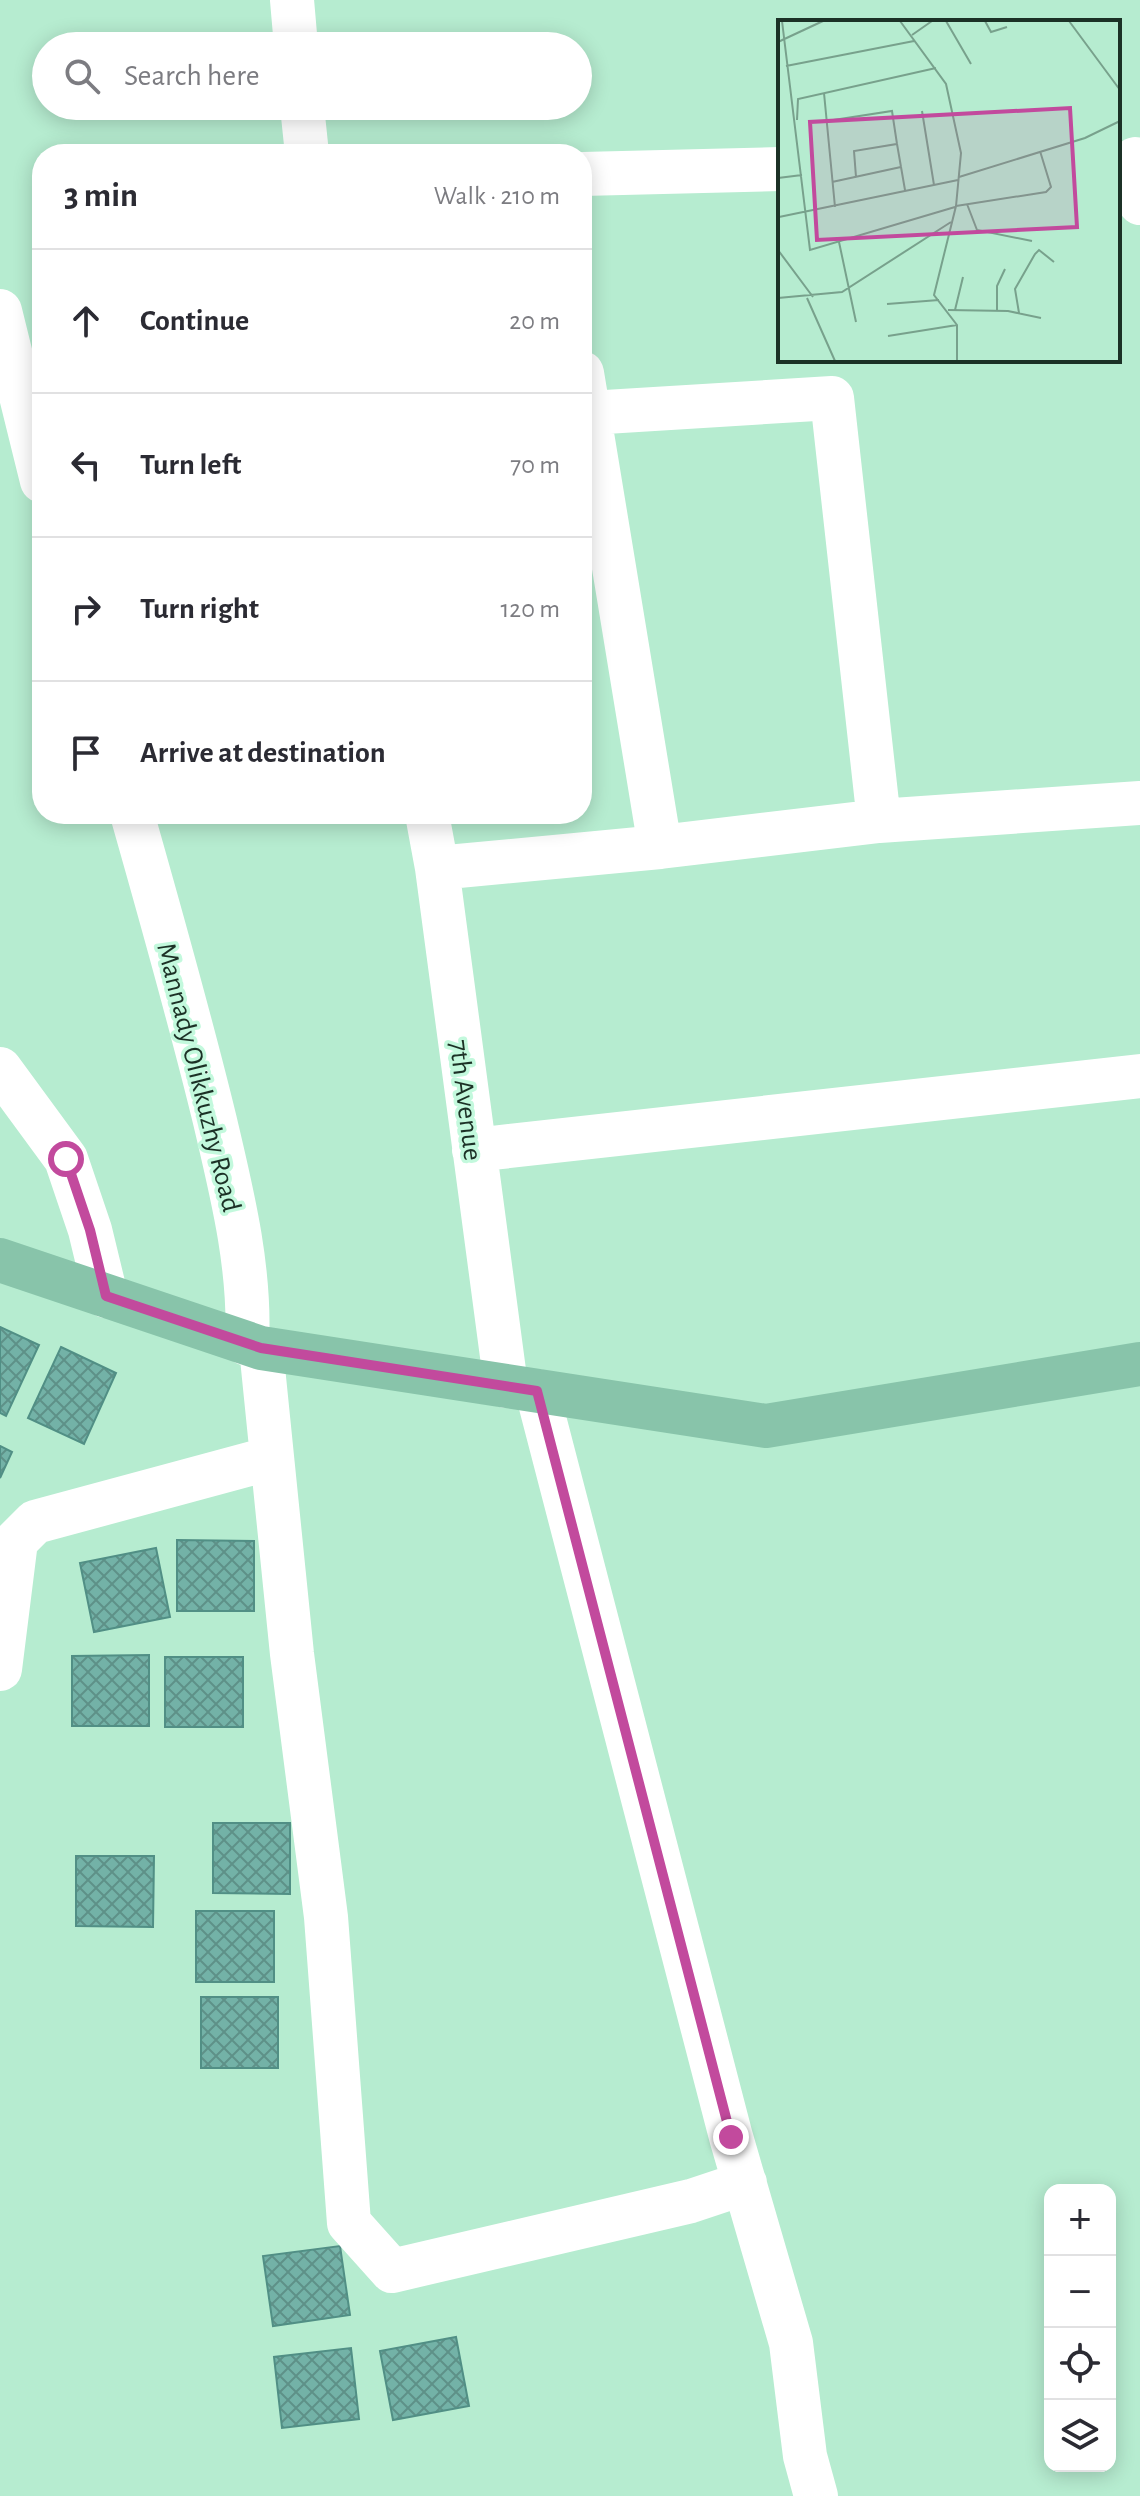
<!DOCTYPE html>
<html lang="en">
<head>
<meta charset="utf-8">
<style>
	:root { --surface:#fff; --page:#f7f7f7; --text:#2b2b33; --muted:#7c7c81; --line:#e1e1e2 }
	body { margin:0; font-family:"Alegreya Sans",sans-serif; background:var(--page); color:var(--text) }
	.controls { position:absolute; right:24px; bottom:24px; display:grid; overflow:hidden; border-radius:16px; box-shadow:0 4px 20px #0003 }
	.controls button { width:72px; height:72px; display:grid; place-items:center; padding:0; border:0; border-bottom:2px solid var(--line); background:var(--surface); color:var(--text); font:40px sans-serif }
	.stop { position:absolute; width:24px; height:24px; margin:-18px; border:6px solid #c24a9d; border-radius:50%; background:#fff }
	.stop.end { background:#c24a9d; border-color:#fff; box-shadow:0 2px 8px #0008 }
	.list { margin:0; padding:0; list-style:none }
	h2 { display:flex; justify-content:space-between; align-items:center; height:104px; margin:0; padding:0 32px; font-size:34px }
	h2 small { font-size:26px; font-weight:400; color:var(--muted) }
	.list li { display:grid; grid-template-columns:52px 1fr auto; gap:24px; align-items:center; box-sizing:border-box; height:144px; padding:0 32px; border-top:2px solid var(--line) }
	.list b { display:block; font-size:30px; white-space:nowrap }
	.list em { font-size:26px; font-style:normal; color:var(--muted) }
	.icon { flex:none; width:44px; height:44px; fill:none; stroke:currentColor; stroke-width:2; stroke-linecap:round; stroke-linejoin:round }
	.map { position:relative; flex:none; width:1140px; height:2496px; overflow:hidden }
	.search { position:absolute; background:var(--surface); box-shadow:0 4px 20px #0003; left:32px; top:32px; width:560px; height:88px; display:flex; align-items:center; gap:20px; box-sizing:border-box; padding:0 28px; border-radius:44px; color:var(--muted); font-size:30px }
	.panel { position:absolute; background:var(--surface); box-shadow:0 4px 20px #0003; left:32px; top:144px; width:560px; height:680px; border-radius:32px }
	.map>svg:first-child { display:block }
	.building { fill:url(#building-cross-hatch); stroke:#518f85; stroke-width:2 }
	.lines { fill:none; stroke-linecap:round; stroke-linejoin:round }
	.minor { stroke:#fff; stroke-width:44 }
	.major { stroke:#88c4aa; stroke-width:44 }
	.route { stroke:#c24a9d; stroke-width:10 }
	.labels { text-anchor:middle; stroke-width:7; stroke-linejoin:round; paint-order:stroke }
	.street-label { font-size:28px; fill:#1c3126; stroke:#c3f9dd }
	.inset-road { fill:none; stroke:#78a18c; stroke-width:2 }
	.view { fill:#c24a9d; fill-opacity:0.15; stroke:#c24a9d; stroke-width:4 }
	.inset-edge { fill:none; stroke:#1c3126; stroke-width:4 }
</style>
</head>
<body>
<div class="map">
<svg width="1140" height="2496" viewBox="0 0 1140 2496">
	<defs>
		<pattern id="building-cross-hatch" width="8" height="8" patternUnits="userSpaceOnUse" patternTransform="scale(2)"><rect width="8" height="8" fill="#73b2a7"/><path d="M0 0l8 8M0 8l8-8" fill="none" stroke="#5e9188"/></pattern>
	</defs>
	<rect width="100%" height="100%" fill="#b6ecd0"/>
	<path class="building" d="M0 1327 39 1345 6 1416 0 1413Z
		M61 1347 116 1373 84 1444 28 1418Z
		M0 1446 12 1452 0 1478Z
		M177 1540 254 1541V1611H177Z
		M156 1548 170 1617 94 1632 80 1563Z
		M149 1655V1726H72V1656Z
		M165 1657H243V1727H165Z
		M213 1823H290V1894L213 1893Z
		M76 1856H154L153 1927 76 1926Z
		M196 1911H274V1982H196Z
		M201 1997H278V2068H201Z
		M340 2246 350 2315 273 2326 263 2256Z
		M456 2337 469 2406 393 2420 380 2351Z
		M351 2348 359 2419 282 2428 274 2357Z"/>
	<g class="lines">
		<path class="minor" d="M292 0 296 46
			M302 106 307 154
			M1135 159 1140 203
			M582 174 780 169
			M0 311 42 481
			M589 413 832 398 879 821 660 847
			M132 814C161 916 190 1018 215 1121 232 1193 251 1269 247 1344
			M427 814 437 868 506 1386
			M879 821 1140 803
			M437 868 660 847 582 373
			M0 1069 66 1159 90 1230 106 1296
			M474 1150 1140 1076
			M261 1348 292 1654 326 1917 349 2223 392 2271 691 2201 745 2183
			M537 1391 731 2137 791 2343 805 2456 816 2496
			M0 1669 16 1541 35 1522 272 1458"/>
		<path class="major" d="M0 1260 261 1348 766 1426 1140 1364"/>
	</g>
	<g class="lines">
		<path class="route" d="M66 1159 90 1230 106 1296 261 1348 537 1391 731 2137"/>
	</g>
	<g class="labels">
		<g class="street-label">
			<text transform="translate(200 1077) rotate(76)" y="10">Mannady Olikkuzhy Road</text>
			<text transform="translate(467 1100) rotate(83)" y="10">7th Avenue</text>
		</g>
	</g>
	<g transform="translate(778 20)">
		<rect width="342" height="342" fill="#b6ecd0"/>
		<path class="inset-road" d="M4 1 32 230 177 187M122 1 168 64 183 133 178 186 156 275 179 305V341M168 1 193 44M207 1 213 12 229 7M291 1 342 70M134 15 154 1M0 22 45 1M8 46 136 21M46 73 57 187M144 91 156 165M19 100 20 79 158 48M49 101 114 91 119 124M78 157 76 131 119 124 123 147M181 157 307 118 342 101M0 158 24 155M54 162 123 147 127 170M189 184 199 210 254 221M178 186 268 172 273 167 262 131M1 197 180 160M61 222 78 302M0 230 35 277M0 278 64 272 173 202M29 278 57 341M109 284 161 280M170 290 230 291 263 298M177 290 185 257M219 291V266L227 249M241 293 237 269 257 234 261 230 276 242M110 316 179 305"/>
		<path class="view" d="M292 88 299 207 39 220 32 102Z"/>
		<rect width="342" height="342" class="inset-edge"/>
	</g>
</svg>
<div class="controls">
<button>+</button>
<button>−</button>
<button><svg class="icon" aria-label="locate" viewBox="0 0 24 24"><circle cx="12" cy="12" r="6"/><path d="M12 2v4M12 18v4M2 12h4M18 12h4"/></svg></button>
<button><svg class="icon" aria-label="layers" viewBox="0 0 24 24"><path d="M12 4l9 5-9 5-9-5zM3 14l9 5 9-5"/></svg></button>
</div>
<div class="stop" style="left:66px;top:1159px"></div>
<div class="stop end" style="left:731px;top:2137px"></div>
<div class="search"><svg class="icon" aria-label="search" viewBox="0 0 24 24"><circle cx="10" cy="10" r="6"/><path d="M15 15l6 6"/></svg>Search here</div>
<section class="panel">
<h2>3 min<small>Walk · 210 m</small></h2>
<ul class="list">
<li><svg class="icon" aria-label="ahead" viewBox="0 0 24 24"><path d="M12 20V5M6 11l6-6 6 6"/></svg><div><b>Continue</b></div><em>20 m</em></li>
<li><svg class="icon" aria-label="left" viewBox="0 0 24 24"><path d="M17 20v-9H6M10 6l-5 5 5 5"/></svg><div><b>Turn left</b></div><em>70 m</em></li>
<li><svg class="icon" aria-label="right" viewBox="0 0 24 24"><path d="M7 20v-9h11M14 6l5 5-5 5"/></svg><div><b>Turn right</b></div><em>120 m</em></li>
<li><svg class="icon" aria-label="arrive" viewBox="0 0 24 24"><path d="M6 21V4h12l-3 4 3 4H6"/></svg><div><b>Arrive at destination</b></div></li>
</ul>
</section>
</div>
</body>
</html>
